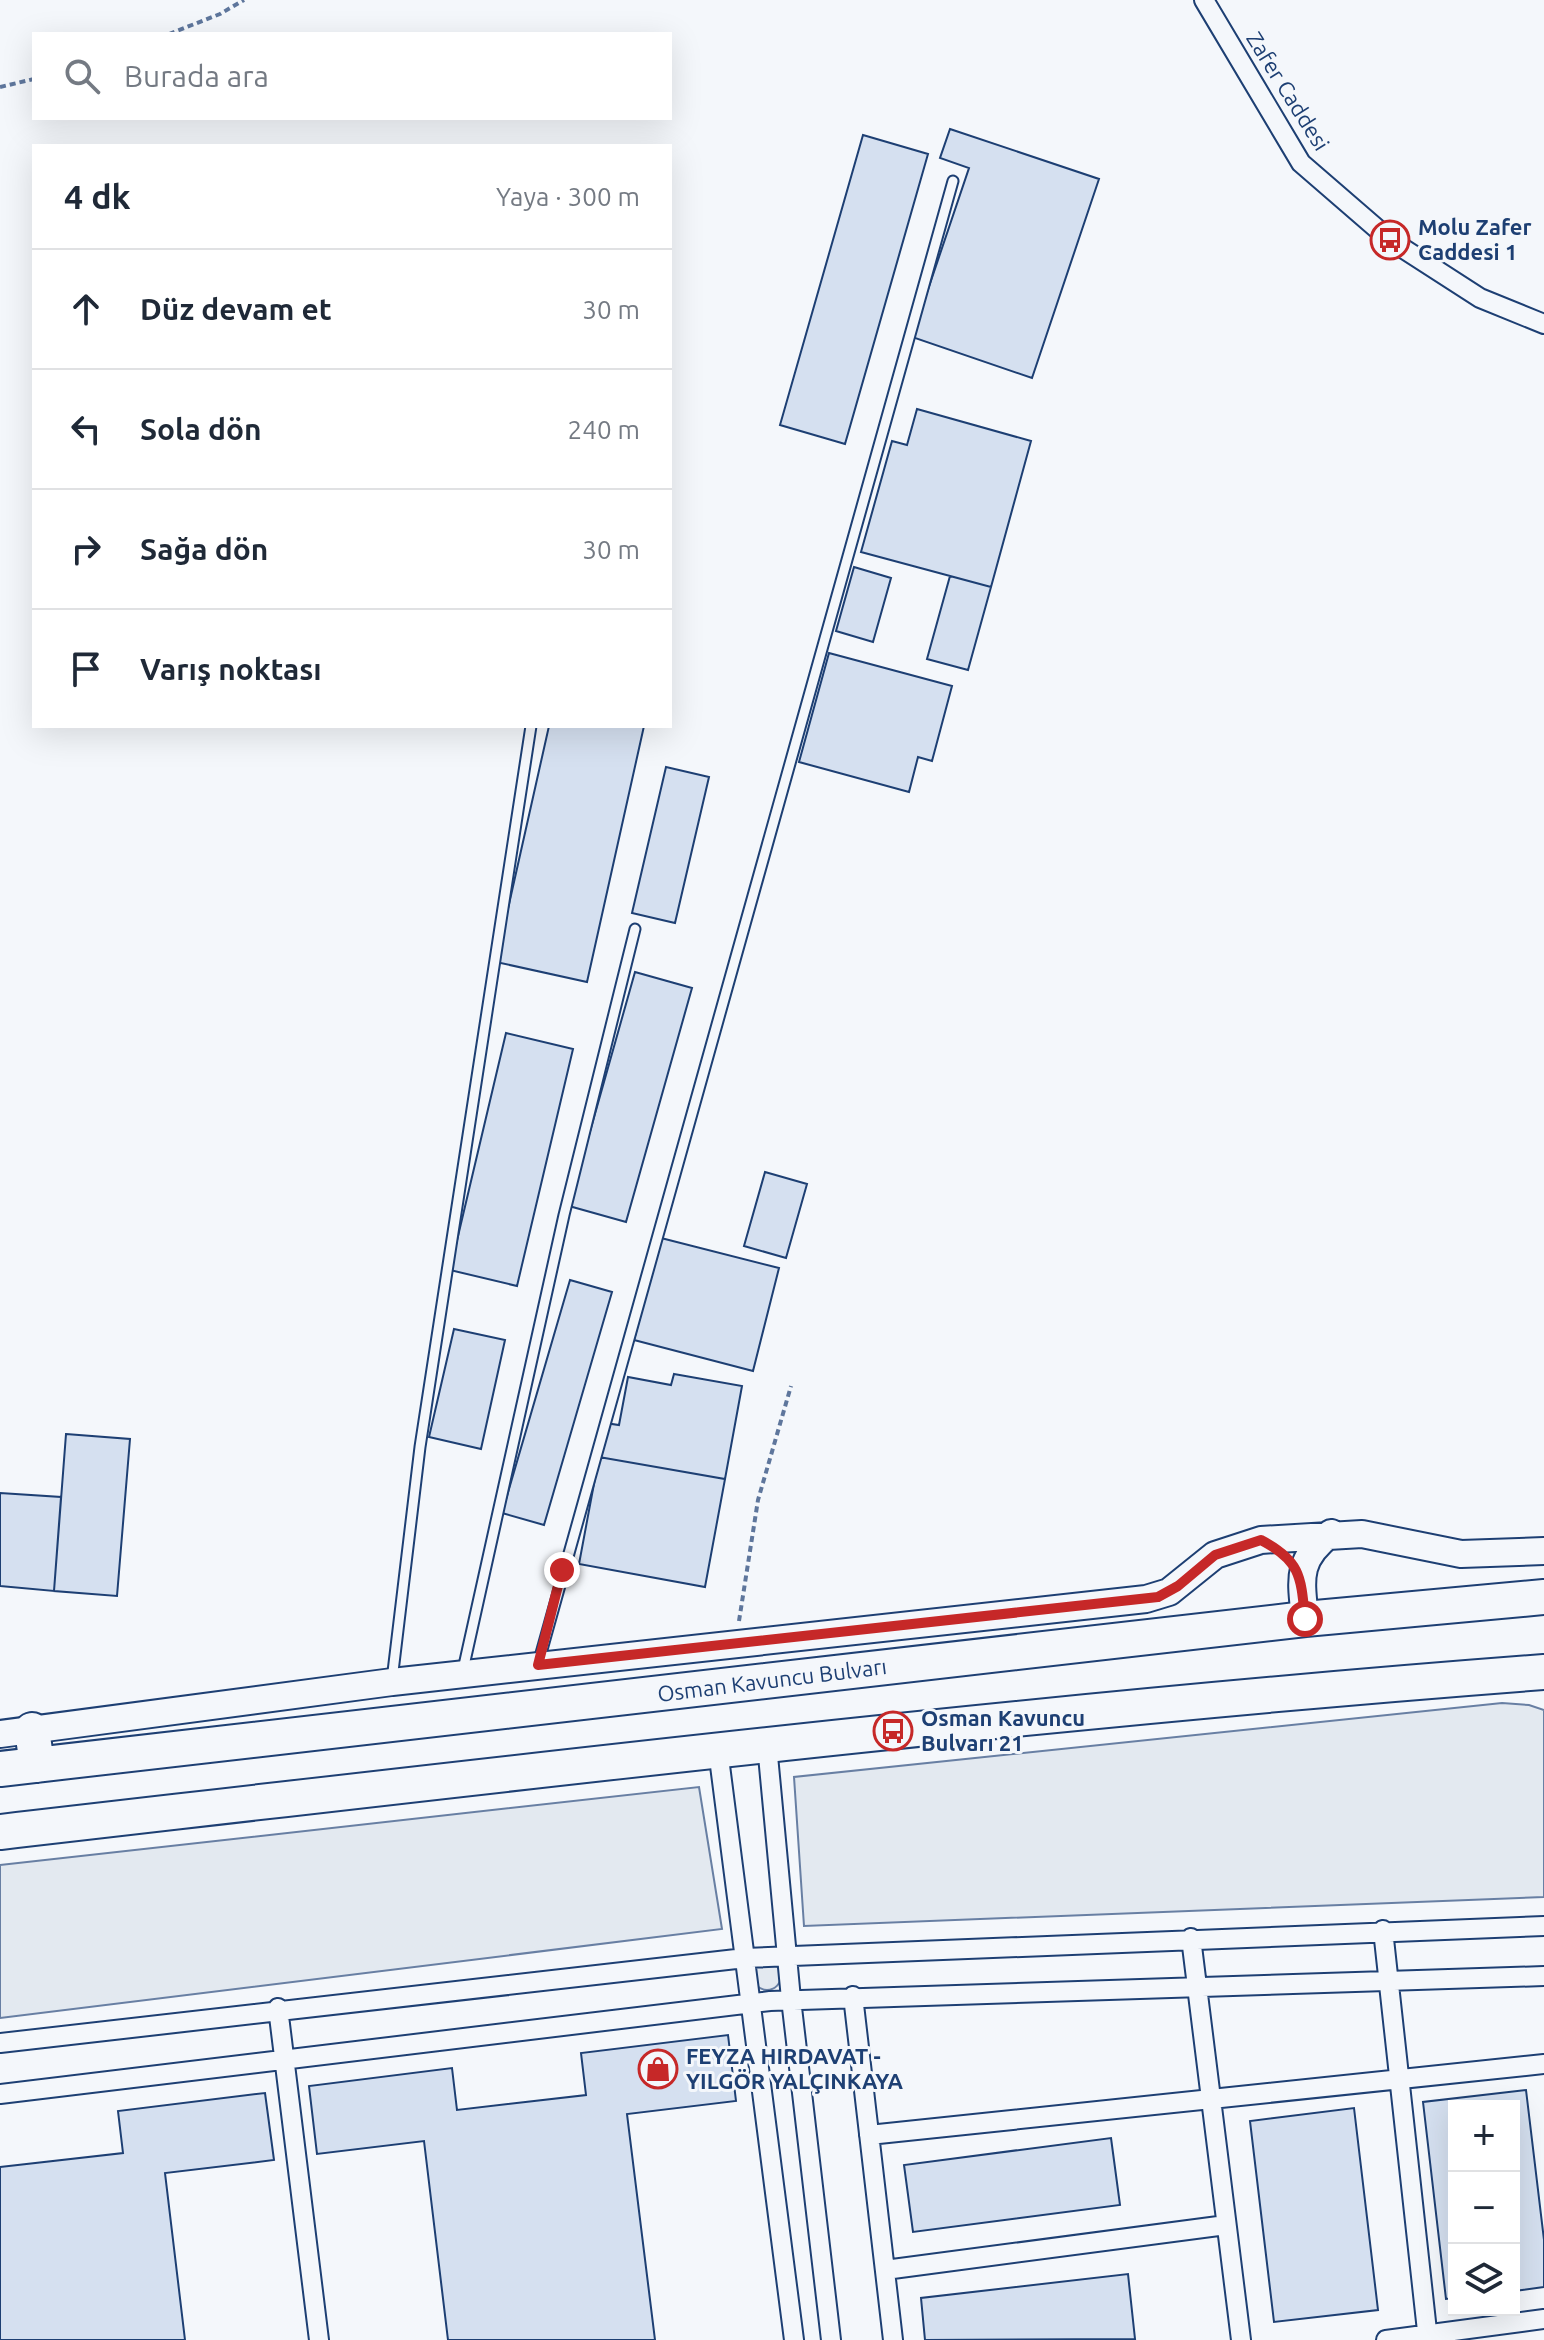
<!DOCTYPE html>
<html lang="tr">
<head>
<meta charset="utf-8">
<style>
	:root { --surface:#fff; --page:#f6f6f7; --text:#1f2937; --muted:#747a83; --line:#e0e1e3 }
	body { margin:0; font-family:Ubuntu,sans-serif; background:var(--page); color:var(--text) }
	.controls { position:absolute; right:24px; bottom:24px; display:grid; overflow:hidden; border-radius:0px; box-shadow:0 8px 32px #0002 }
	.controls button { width:72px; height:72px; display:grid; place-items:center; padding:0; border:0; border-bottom:2px solid var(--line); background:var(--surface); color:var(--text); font:40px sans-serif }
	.stop { position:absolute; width:24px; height:24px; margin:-18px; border:6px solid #c62828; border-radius:50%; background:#fff }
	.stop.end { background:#c62828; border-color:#fff; box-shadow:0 2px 8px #0008 }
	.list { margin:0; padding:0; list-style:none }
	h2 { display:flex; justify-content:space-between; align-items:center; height:104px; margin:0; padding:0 32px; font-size:34px }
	h2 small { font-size:26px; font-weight:400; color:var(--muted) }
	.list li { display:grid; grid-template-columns:52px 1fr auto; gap:24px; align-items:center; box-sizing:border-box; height:120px; padding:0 32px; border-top:2px solid var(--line) }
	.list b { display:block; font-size:30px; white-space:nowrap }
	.list em { font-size:26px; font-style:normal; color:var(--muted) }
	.icon { flex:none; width:44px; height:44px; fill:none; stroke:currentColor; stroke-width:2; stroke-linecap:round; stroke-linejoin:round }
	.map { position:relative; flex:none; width:1544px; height:2340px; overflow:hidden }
	.search { position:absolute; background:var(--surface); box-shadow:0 8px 32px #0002; left:32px; top:32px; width:640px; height:88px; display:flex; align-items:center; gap:20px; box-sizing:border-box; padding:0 28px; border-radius:0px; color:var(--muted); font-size:30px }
	.panel { position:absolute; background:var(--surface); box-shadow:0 8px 32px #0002; left:32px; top:144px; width:640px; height:584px; border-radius:0px }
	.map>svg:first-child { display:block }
	.green { fill:#e3e9f0; stroke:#687fa3; stroke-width:2 }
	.building { fill:#d5e0f0; stroke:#1d3f73; stroke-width:2 }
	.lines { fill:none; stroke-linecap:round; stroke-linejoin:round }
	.lane-casing { stroke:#1d3f73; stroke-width:13 }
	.street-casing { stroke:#1d3f73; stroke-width:22 }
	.secondary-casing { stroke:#1d3f73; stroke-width:30 }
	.highway-casing { stroke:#1d3f73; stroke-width:38 }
	.path { stroke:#5e769c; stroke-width:4; stroke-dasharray:6 4; stroke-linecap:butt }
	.lane { stroke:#f4f7fb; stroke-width:9 }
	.street { stroke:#f4f7fb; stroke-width:18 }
	.secondary { stroke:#f4f7fb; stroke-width:26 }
	.highway { stroke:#f4f7fb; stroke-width:34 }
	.route { stroke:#c62828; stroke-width:10 }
	.labels { text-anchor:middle; stroke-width:6; stroke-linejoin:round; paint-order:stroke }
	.street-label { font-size:22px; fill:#1d3f73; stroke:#f4f7fb }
	.poi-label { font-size:22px; font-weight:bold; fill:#1d3f73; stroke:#f4f7fb; text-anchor:start }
</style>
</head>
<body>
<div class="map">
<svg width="1544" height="2340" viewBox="0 0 1544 2340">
	<rect width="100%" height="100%" fill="#f4f7fb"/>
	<path class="green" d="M1502 1703 1529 1705 1544 1710V1897L804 1926 794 1777Z
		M699 1787 722 1929 0 2018V1865Z
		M753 1976a14 14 0 1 1 28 0a14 14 0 1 1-28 0Z"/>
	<path class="building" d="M950 129 1099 179 1032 378 912 337 969 168 940 158Z
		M863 135 928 154 845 444 780 425Z
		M917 409 1031 441 991 587 861 552 892 441 907 445Z
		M854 567 891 578 873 642 836 631Z
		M950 576 991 587 968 670 927 659Z
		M829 653 952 686 932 761 918 757 909 792 799 762Z
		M549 726H644L587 982 496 962Z
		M666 767 709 777 675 923 632 913Z
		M635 972 692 988 626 1222 569 1206Z
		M506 1033 573 1049 517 1286 450 1270Z
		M765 1172 807 1184 786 1258 744 1246Z
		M661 1238 779 1268 753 1371 634 1340Z
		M570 1280 612 1292 544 1525 502 1513Z
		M454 1329 505 1340 481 1449 429 1437Z
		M674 1374 742 1386 725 1479 599 1457 605 1423 619 1425 628 1377 671 1385Z
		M66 1434 130 1439 117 1596 54 1591Z
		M599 1457 725 1479 705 1587 579 1564Z
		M0 1493 61 1497 54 1591 0 1586Z
		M728 2035 736 2101 627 2114 655 2340H448L424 2141 317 2154 309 2086 452 2068 457 2110 586 2095 581 2053Z
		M1526 2090 1544 2240V2287L1514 2291V2106H1454V2298L1446 2299 1423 2102Z
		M265 2093 274 2160 165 2173 185 2340H0V2167L123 2153 118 2111Z
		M1354 2108 1378 2310 1274 2322 1250 2121Z
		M1111 2138 1120 2205 913 2232 904 2165Z
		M1128 2274 1135 2339 925 2340 921 2298Z"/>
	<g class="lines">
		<defs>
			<path id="lane" d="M538 1664 953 181
				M463 1670 564 1215 635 929
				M392 1680 420 1447 531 726"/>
			<path id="street" d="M1204 0 1301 163 1390 240 1480 298 1544 324
				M767 1745 791 1999 831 2340
				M718 1750 794 2340
				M1383 1930 1428 2340
				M1191 1938 1241 2340
				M853 1996 893 2340
				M278 2008 319 2340
				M0 2043 745 1958 1544 1926
				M0 2094 770 2001 1544 1976
				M869 2135 1544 2064
				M885 2270 1226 2225
				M1386 2340 1544 2319"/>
			<path id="secondary" d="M1305 1619C1301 1579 1296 1560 1331 1533
				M0 1734 392 1682 1146 1599 1169 1592 1215 1555 1261 1540 1362 1534 1461 1554 1544 1551"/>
			<path id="highway" d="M32 1730 37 1765
				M0 1769 1305 1619 1544 1597
				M0 1832C514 1773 1028 1711 1544 1672"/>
		</defs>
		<use href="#lane" class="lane-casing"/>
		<use href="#street" class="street-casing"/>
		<use href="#secondary" class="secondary-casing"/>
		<use href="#highway" class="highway-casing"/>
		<path class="path" d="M169 34 220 14 244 0
			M0 87 34 79
			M739 1621 758 1500 791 1386"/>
		<use href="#lane" class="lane"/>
		<use href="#street" class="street"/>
		<use href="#secondary" class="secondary"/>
		<use href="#highway" class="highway"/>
	</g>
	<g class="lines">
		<path class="route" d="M562 1570 538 1665 1158 1597 1178 1586 1215 1555 1261 1540C1301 1561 1301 1577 1305 1619"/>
	</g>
	<defs>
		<symbol id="bus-ring" viewBox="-11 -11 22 22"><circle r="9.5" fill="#f4f7fb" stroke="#c62828" stroke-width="1.5"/><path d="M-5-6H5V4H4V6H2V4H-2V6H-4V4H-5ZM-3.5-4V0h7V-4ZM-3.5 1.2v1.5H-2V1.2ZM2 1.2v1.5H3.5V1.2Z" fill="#c62828"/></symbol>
		<symbol id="shop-ring" viewBox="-11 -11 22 22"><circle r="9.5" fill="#f4f7fb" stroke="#c62828" stroke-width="1.5"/><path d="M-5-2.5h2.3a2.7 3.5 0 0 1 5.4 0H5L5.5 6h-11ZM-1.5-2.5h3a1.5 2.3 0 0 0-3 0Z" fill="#c62828"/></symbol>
	</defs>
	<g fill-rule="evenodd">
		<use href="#bus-ring" x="1368" y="218" width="44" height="44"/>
		<use href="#bus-ring" x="871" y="1709" width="44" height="44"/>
		<use href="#shop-ring" x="636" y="2047" width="44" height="44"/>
	</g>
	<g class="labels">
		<g class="street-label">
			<text transform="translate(1288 91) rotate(58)" y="8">Zafer Caddesi</text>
			<text transform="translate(772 1680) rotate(-7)" y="8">Osman Kavuncu Bulvarı</text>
		</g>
		<g class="poi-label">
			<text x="1418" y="235">Molu Zafer<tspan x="1418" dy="25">Caddesi 1</tspan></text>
			<text x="921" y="1726">Osman Kavuncu<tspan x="921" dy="25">Bulvarı 21</tspan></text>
			<text x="686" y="2064">FEYZA HIRDAVAT -<tspan x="686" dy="25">YILGÖR YALÇINKAYA</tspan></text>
		</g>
	</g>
</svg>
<div class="controls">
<button>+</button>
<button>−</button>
<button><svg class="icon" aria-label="layers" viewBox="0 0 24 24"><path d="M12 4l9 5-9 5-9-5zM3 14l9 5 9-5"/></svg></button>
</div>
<div class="stop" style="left:1305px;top:1619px"></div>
<div class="stop end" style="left:562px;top:1570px"></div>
<div class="search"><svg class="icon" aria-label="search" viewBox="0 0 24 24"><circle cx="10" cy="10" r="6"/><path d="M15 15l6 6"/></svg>Burada ara</div>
<section class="panel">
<h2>4 dk<small>Yaya · 300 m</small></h2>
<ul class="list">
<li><svg class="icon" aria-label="ahead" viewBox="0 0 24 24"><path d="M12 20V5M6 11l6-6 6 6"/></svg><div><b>Düz devam et</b></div><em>30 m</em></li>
<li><svg class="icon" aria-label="left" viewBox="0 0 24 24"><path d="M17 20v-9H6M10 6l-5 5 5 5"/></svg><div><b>Sola dön</b></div><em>240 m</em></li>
<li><svg class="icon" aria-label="right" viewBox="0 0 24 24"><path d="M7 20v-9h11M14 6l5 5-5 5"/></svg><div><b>Sağa dön</b></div><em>30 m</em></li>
<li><svg class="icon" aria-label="arrive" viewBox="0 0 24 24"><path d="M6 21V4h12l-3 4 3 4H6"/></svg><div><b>Varış noktası</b></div></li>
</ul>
</section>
</div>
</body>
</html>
